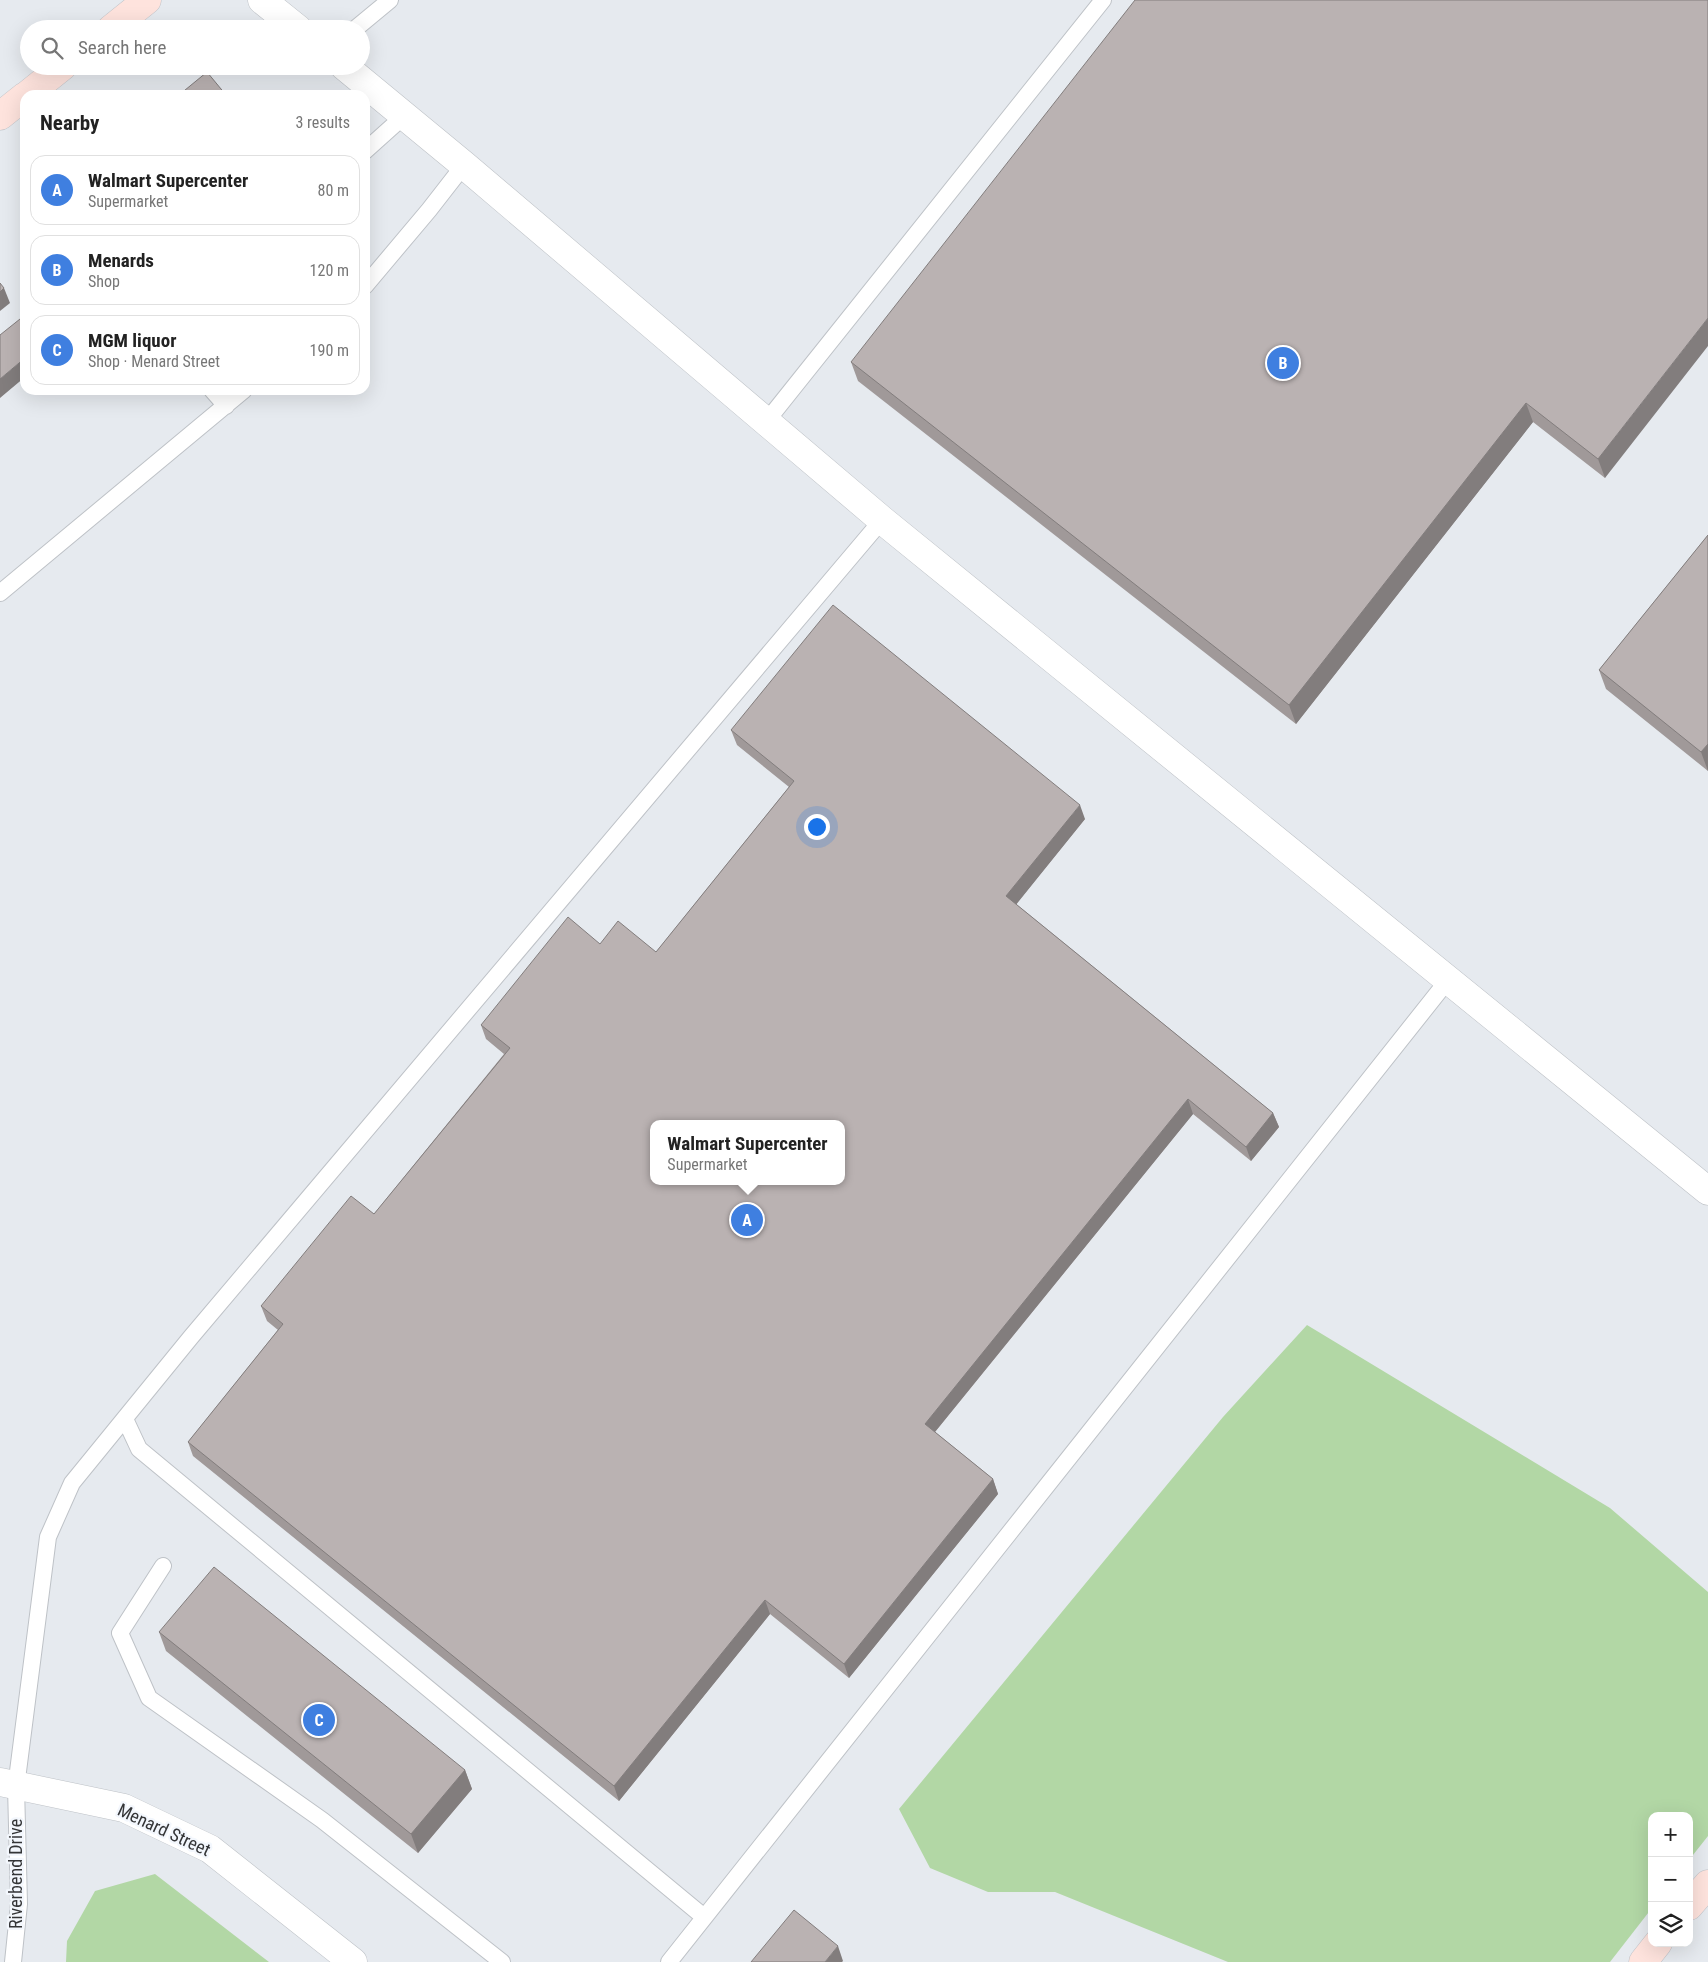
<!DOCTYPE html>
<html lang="en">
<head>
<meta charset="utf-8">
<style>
	:root { --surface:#fff; --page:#f6f6f6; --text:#222; --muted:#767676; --line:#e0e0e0; --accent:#1a73e8 }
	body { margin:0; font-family:"Roboto Condensed",sans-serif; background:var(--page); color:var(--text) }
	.controls { position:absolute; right:15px; bottom:15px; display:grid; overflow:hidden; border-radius:10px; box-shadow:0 5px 20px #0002 }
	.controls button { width:45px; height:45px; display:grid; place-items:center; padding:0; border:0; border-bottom:1px solid var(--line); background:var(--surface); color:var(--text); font:25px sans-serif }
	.you { position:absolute; left:816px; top:826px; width:18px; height:18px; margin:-12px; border:4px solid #fff; border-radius:50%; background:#1a73e8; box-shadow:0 0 0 8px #1a73e833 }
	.badge { display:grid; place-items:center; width:32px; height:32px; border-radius:50%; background:var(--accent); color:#fff; font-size:16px; font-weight:700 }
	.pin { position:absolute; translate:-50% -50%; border:2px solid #fff; box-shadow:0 1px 5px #0006 }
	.popup { position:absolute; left:650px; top:1120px; width:195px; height:65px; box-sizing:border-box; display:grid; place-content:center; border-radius:10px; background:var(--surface); filter:drop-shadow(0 1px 4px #0005); font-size:16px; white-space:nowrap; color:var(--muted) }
	.popup b { font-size:19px; color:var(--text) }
	.popup::after { content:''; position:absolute; left:50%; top:100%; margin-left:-10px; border:10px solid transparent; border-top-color:var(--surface) }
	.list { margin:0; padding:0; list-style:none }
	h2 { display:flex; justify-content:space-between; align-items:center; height:65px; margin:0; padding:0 20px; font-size:21px }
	h2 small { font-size:16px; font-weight:400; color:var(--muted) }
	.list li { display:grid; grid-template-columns:32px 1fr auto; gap:15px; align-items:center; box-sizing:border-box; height:70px; margin:0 10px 10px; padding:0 10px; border:1px solid var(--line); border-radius:15px }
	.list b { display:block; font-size:19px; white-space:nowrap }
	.list p { margin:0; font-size:16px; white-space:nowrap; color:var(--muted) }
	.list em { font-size:16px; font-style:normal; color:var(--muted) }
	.icon { flex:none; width:28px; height:28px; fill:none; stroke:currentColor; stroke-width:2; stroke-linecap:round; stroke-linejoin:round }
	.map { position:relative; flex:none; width:1708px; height:1962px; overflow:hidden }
	.search { position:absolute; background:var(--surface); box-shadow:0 5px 20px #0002; left:20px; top:20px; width:350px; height:55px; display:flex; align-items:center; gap:12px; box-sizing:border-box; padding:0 18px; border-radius:28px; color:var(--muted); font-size:19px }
	.panel { position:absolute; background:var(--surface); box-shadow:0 5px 20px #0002; left:20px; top:90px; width:350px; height:305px; border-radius:15px }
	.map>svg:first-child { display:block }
	.green { fill:#b2d7a5 }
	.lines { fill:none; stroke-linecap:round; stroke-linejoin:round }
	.lane-casing { stroke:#bec2c7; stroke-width:18 }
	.street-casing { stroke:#bec2c7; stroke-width:29 }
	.secondary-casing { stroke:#bec2c7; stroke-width:29 }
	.lane { stroke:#fff; stroke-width:16 }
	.street { stroke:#fff; stroke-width:28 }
	.secondary { stroke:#fee3dd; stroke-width:28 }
	.wall { fill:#a09999 }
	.shaded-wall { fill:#827d7d }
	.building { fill:#bab2b2; stroke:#827d7d; fill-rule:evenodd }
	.labels { text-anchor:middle; stroke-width:4.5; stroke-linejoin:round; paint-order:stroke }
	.street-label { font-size:18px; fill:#343537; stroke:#f3f7fd }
</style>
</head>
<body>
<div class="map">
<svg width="1708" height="1962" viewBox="0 0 1708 1962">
	<rect width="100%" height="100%" fill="#e6eaef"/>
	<path class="green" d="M1307 1325 1610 1508 1708 1592V1836L1689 1860V1816H1652V1908L1610 1962H1228L1055 1892H988L930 1868 899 1809 1223 1417Z
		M155 1874 269 1962H66L67 1941 95 1891Z"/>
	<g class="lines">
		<defs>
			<path id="lane" d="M355 29 390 0
				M365 151 404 116
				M365 286 429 210 464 165
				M212 390 226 406
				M766 422 1103 0
				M0 593 244 390
				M125 1419 139 1449 704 1917
				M163 1566 120 1633 149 1698 322 1820 502 1962
				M13 1962 19 1904 16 1787 48 1537 72 1483 191 1337 882 520
				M669 1962 1448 980"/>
			<path id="street" d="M262 0 298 29
				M344 66 464 165 882 520 1708 1191
				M0 1782 124 1808 210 1849 353 1962"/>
			<path id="secondary" d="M111 29 147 0
				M27 95 63 66
				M0 116 25 96
				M1689 1906 1708 1884
				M1643 1962 1658 1943"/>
		</defs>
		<use href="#lane" class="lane-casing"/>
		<use href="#street" class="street-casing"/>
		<use href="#secondary" class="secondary-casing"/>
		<use href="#lane" class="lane"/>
		<use href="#street" class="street"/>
		<use href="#secondary" class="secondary"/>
	</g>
	<path class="wall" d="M1708 0 1605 478 1533 422 1296 724 858 381 851 362Z
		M1708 535V771L1606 689 1599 670Z
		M731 730 1085 819 1016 904 1273 1113 1279 1127 1251 1161 1193 1114 935 1432 993 1479 998 1494 849 1678 770 1614 619 1801 193 1456 188 1442 278 1330 267 1321 261 1306 374 1214 504 1054 486 1039 481 1025 600 944 656 952 789 787 737 745Z
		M159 1632 465 1770 472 1789 418 1853 166 1651Z"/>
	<path class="shaded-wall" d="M4 288 10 303 0 311V292Z
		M1708 318V346L1605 478 1598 459Z
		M25 358V377L0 398V379Z
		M90 390H99L92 395Z
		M1526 403 1533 422 1296 724 1289 705Z
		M1708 744V771L1701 752Z
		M1080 805 1085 819 1011 911 1006 896Z
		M1188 1099 1193 1114 930 1438 925 1424Z
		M1273 1113 1279 1127 1251 1161 1246 1147Z
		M993 1479 998 1494 849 1678 844 1664Z
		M765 1600 770 1614 619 1801 614 1786Z
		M465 1770 472 1789 418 1853 411 1834Z
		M838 1946 843 1961 842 1962H825Z"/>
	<path class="building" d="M1135 0H1708V318L1598 459 1526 403 1289 705 851 362Z
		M207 72 226 95H179Z
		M0 283 4 288 0 292Z
		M25 315V358L0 379V335Z
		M1708 535V744L1701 752 1599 670Z
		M833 605 1080 805 1006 896 1273 1113 1246 1147 1188 1099 925 1424 993 1479 844 1664 765 1600 614 1786 188 1442 283 1324 261 1306 351 1196 374 1214 510 1048 481 1025 568 917 600 944 618 921 656 952 794 781 731 730ZM653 1124H841V1181H653Z
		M214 1567 465 1770 411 1834 159 1632Z
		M794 1910 838 1946 825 1962H751Z"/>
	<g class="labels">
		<g class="street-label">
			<text transform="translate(164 1830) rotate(25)" y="6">Menard Street</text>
			<text transform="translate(16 1874) rotate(-90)" y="6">Riverbend Drive</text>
		</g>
	</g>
</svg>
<div class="controls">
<button>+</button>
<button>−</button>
<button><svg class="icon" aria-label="layers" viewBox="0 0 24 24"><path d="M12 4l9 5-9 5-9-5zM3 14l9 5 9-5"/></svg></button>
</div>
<div class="you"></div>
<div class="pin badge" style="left:747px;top:1220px;background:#3f7fe0">A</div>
<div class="popup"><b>Walmart Supercenter</b>Supermarket</div>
<div class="pin badge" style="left:1283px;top:363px;background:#3f7fe0">B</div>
<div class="pin badge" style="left:319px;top:1720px;background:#3f7fe0">C</div>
<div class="search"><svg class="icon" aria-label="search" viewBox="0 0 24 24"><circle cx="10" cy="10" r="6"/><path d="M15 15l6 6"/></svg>Search here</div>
<section class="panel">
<h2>Nearby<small>3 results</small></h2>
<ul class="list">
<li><span class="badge" style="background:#3f7fe0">A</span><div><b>Walmart Supercenter</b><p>Supermarket</p></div><em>80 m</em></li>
<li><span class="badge" style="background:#3f7fe0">B</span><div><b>Menards</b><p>Shop</p></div><em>120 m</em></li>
<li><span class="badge" style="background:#3f7fe0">C</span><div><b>MGM liquor</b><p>Shop · Menard Street</p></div><em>190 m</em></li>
</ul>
</section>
</div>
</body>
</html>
